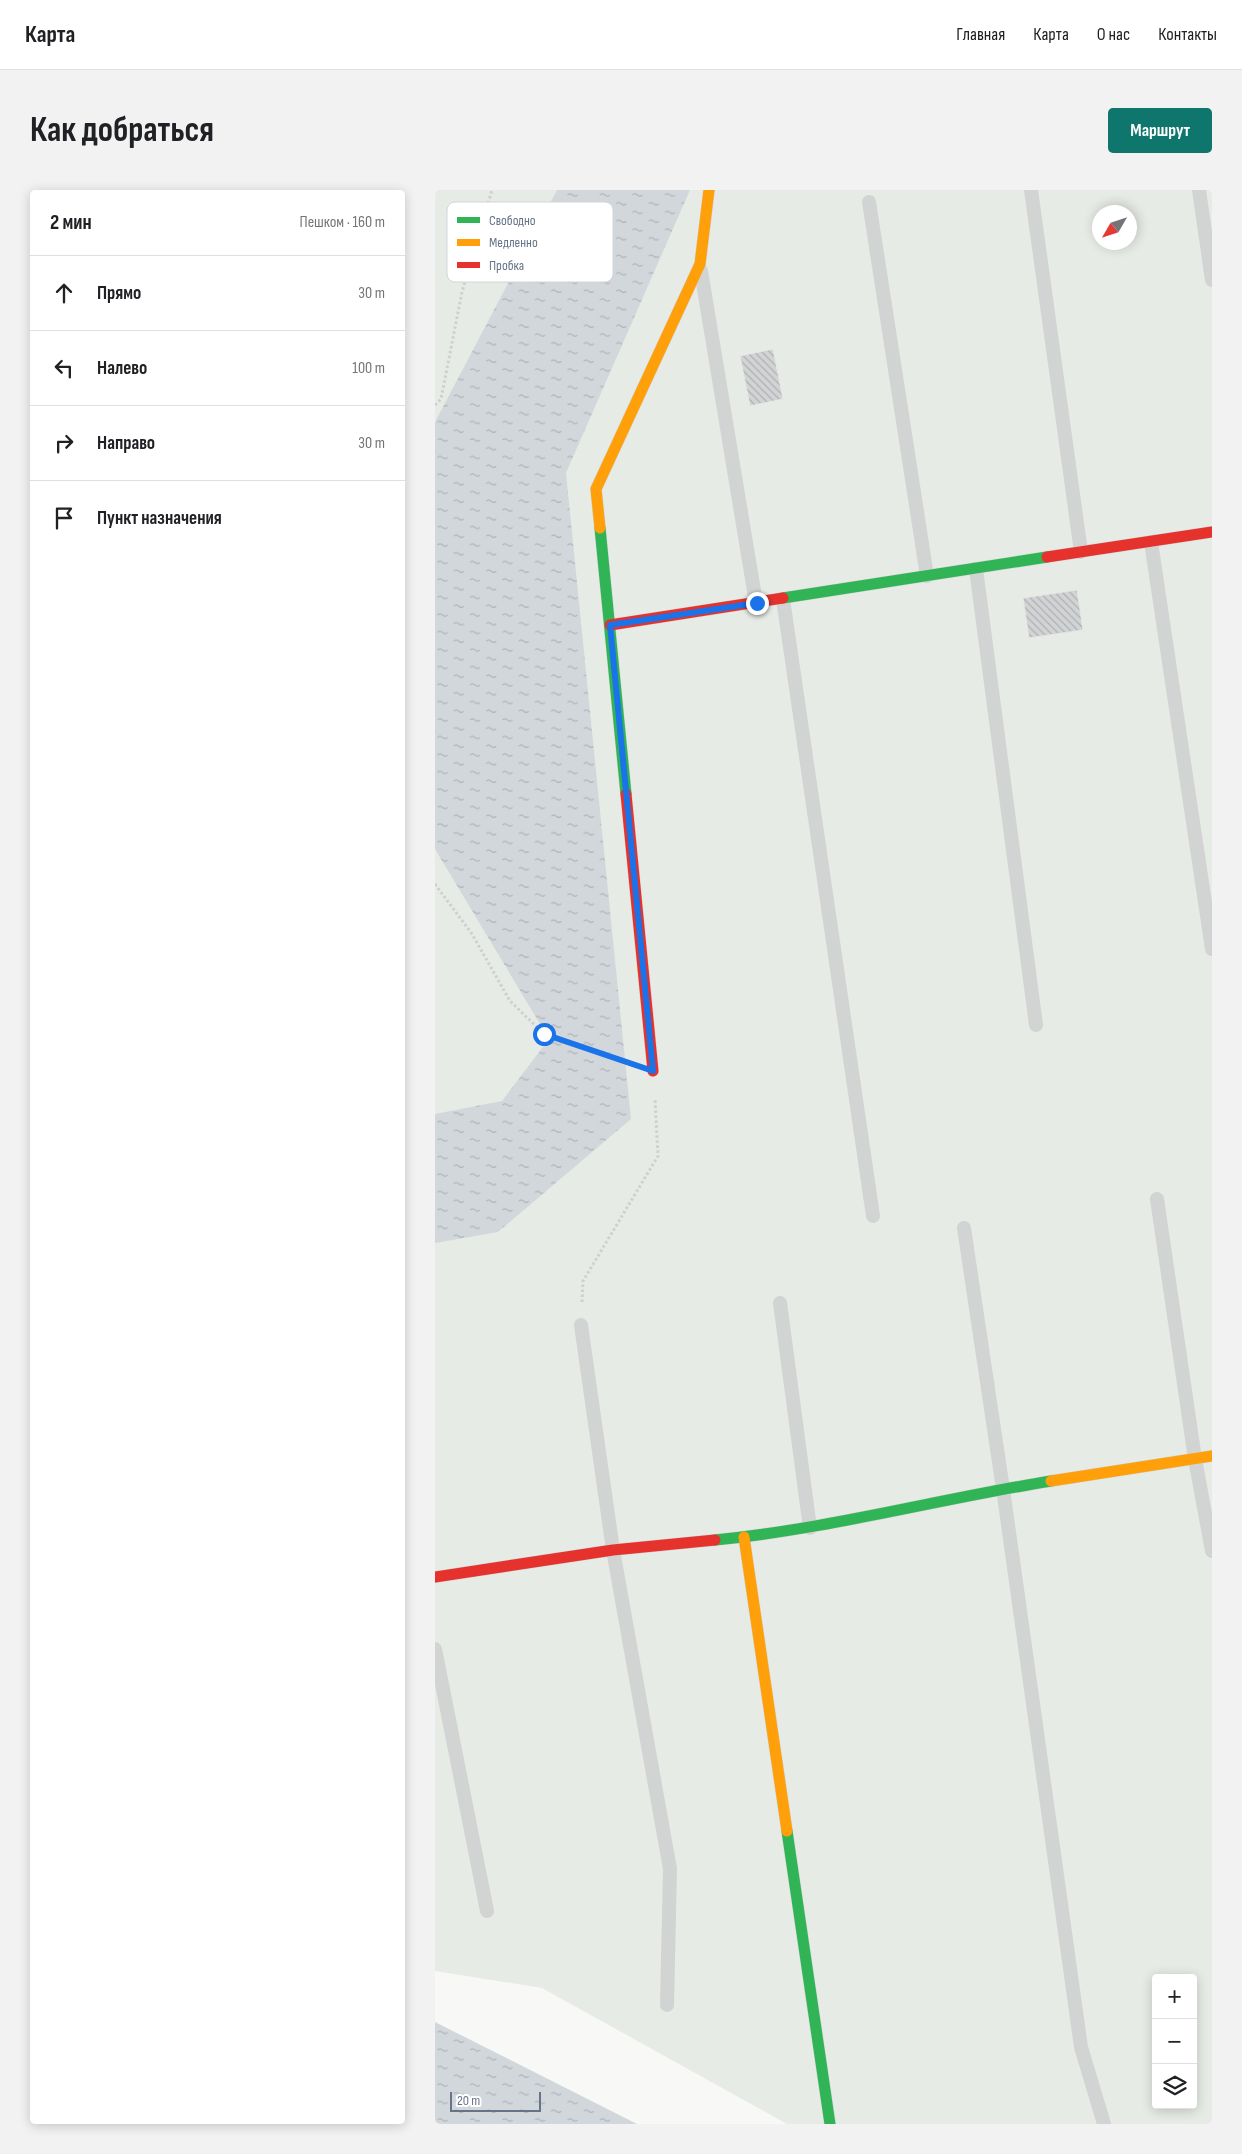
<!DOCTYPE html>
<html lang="ru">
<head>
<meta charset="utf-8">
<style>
	:root { --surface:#fff; --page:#f2f2f2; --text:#202124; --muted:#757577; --line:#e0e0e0; --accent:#0f766e }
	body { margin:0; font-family:"Sofia Sans Condensed",sans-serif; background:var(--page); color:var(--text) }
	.controls { position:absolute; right:15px; bottom:15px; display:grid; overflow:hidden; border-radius:5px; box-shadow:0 2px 12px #0003 }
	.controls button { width:45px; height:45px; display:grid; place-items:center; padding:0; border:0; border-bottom:1px solid var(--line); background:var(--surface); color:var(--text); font:25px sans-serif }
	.compass { position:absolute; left:657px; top:15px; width:45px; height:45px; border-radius:50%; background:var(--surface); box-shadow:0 2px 12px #0003; rotate:231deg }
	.scale { position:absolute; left:15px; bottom:12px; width:91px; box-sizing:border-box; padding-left:5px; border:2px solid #677488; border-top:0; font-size:14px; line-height:18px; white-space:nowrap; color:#677488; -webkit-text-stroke:4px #fff; paint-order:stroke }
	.stop { position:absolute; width:15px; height:15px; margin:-11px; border:4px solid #1a73e8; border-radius:50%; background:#fff }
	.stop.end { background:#1a73e8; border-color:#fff; box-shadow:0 1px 5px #0008 }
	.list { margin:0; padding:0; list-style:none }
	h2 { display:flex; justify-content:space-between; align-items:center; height:65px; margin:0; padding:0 20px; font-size:21px }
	h2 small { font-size:16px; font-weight:400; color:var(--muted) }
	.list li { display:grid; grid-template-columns:32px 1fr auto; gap:15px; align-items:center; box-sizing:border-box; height:75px; padding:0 20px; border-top:1px solid var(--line) }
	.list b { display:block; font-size:19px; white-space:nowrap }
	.list em { font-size:16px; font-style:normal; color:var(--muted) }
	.icon { flex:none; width:28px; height:28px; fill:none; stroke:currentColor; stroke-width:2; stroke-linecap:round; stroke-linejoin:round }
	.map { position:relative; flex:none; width:777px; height:1934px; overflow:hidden; border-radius:5px }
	header { display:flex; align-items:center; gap:30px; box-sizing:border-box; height:70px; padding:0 25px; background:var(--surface); border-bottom:1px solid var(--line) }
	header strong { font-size:24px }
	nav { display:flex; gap:28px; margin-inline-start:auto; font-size:18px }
	.intro { display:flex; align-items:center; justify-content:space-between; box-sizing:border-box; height:120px; padding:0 30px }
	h1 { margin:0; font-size:35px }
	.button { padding:12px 22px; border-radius:5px; background:var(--accent); color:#fff; font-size:18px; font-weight:700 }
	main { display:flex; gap:30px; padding:0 30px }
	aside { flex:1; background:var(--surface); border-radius:5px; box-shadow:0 2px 12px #0003 }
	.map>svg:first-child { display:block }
	.garden { fill:#e7ebe5; fill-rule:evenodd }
	.water { fill:url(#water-ripples) }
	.building { fill:url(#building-back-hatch); stroke:#e7e7e6 }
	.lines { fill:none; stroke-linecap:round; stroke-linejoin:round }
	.fast-casing { stroke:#d3d5d6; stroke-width:12 }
	.slow-casing { stroke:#d3d5d6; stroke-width:12 }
	.jam-casing { stroke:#d3d5d6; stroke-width:12 }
	.path { stroke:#cfcfd0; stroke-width:3; stroke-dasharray:2.5 2.5; stroke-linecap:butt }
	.lane { stroke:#d2d3d3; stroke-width:14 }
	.fast { stroke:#30b455; stroke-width:11 }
	.slow { stroke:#ff9f0a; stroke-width:11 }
	.jam { stroke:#e5322d; stroke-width:11 }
	.route { stroke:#1a73e8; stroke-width:6 }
	.key { fill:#fff; stroke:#d1d5db; stroke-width:1 }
	.key-label { font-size:14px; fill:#677488 }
</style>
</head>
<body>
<header>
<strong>Карта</strong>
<nav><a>Главная</a><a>Карта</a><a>О нас</a><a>Контакты</a></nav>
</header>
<div class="intro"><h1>Как добраться</h1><a class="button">Маршрут</a></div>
<main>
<aside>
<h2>2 мин<small>Пешком · 160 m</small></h2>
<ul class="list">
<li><svg class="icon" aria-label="ahead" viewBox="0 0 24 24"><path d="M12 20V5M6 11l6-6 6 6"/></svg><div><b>Прямо</b></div><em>30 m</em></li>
<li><svg class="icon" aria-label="left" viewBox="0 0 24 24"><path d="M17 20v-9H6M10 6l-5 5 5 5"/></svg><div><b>Налево</b></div><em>100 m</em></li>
<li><svg class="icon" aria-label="right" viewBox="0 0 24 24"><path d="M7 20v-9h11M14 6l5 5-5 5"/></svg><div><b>Направо</b></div><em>30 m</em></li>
<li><svg class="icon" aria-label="arrive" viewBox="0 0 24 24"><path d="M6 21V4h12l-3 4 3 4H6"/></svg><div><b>Пункт назначения</b></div></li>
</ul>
</aside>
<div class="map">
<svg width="777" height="1934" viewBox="0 0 777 1934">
	<defs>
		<pattern id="water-ripples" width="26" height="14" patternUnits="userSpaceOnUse" patternTransform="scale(1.25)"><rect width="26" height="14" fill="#d2d7db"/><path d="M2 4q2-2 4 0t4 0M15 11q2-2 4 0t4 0" fill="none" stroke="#aeb3b7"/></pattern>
		<pattern id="building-back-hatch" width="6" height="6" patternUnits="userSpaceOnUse" patternTransform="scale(1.25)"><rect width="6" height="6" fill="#d2d3d4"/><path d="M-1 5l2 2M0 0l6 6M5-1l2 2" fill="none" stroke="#aeb0b2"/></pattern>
	</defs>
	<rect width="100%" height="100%" fill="#f8f8f7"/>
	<path class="garden" d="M0 0H777V1934H352L107 1798 0 1781ZM664 22H694V52H664ZM721 1788H758V1915H721Z"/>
	<path class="water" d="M122 0H255L131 283 196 929 63 1042 0 1053V924L67 911 114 849 0 659V232Z
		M0 1832 202 1934H0Z"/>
	<path class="building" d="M338 159 348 209 315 216 305 166Z
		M642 400 648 440 594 448 588 408Z"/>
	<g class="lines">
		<defs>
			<path id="fast" d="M165 338 191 604
				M348 408 612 367
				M280 1350C393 1339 504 1309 616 1291
				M352 1641 395 1934"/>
			<path id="slow" d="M165 338 161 299 265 74 274 0
				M616 1291 777 1266
				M309 1347 352 1641"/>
			<path id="jam" d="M612 367 777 342
				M175 435 348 408
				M191 604 218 881
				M0 1387 178 1360 280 1350"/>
		</defs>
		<use href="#fast" class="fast-casing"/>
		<use href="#slow" class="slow-casing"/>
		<use href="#jam" class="jam-casing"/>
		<path class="path" d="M0 215 6 209 27 102 57 0
			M0 694 37 744 75 811 109 844 187 870
			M147 1112 148 1091 223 966 220 909"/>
		<path class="lane" d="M596 0 646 362
			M764 0 777 90
			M434 12 492 386
			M266 81 321 413
			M716 352 777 759
			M541 379 601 835
			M348 409 438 1026
			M722 1009 760 1269 777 1361
			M529 1038 568 1299 646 1857 669 1934
			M345 1113 375 1338
			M146 1135 178 1360 235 1679 232 1815
			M0 1459 52 1721"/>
		<use href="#fast" class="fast"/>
		<use href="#slow" class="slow"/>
		<use href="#jam" class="jam"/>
	</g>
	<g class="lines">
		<path class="route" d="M109 844 218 881 175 435 322 413"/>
	</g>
	<rect x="12" y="12" width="166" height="80" rx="8" class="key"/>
	<rect x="22" y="27" width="23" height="6" fill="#30b455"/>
	<rect x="22" y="49" width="23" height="7" fill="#ff9f0a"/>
	<rect x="22" y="72" width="23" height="6" fill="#e5322d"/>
	<g class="key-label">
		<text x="54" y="35">Свободно</text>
		<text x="54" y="57">Медленно</text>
		<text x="54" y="80">Пробка</text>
	</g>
</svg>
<div class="controls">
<button>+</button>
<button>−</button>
<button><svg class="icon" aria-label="layers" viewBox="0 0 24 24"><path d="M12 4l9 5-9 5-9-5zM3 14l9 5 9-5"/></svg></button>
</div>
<svg class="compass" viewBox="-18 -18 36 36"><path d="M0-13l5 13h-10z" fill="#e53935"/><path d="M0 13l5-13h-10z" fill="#757577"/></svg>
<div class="scale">20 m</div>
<div class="stop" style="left:109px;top:844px"></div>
<div class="stop end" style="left:322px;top:413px"></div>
</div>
</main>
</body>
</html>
